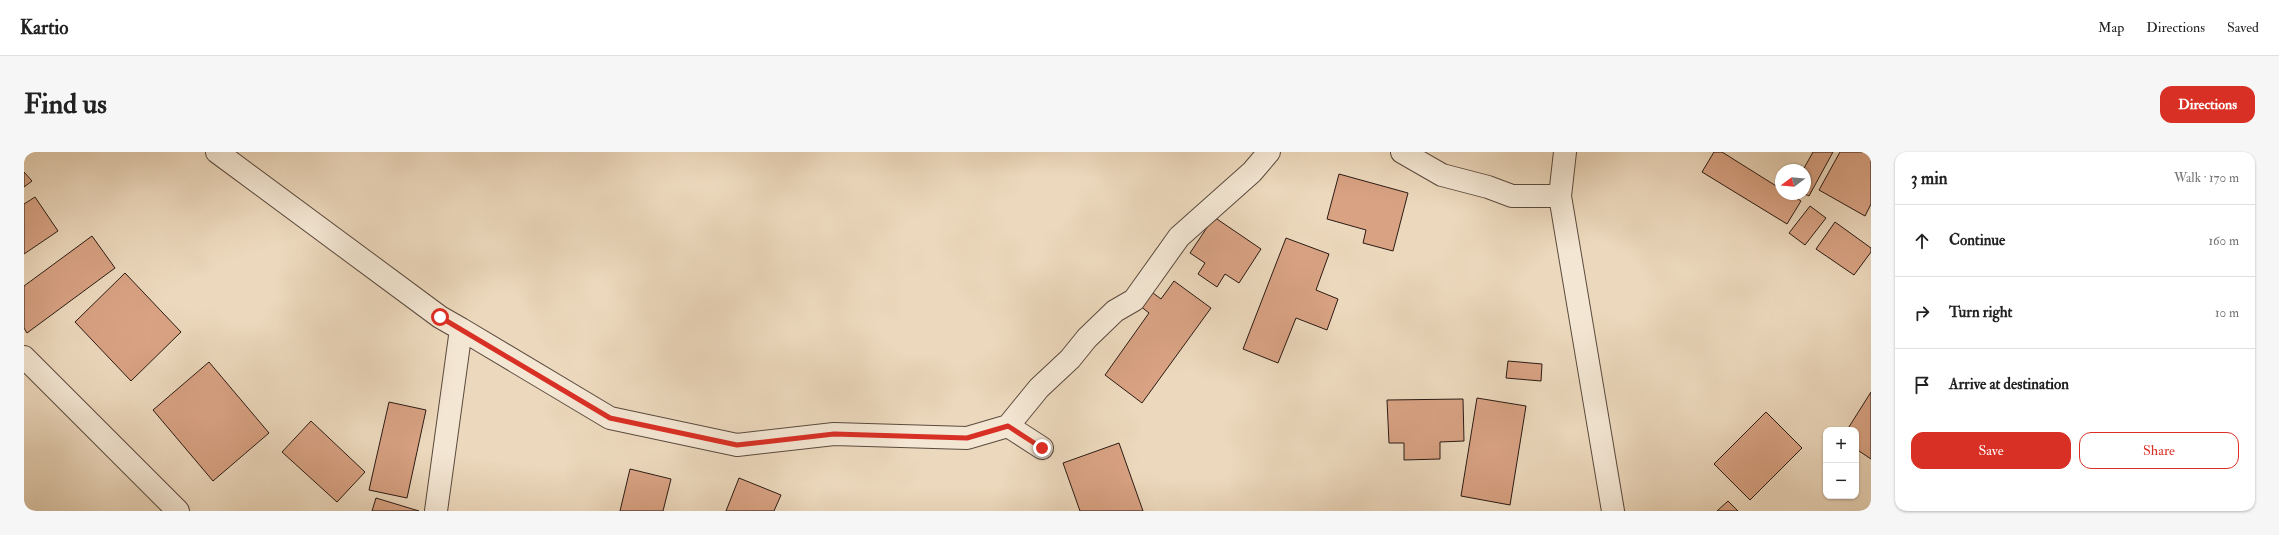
<!DOCTYPE html>
<html lang="en">
<head>
<meta charset="utf-8">
<style>
	:root { --surface:#fff; --page:#f6f6f6; --text:#222; --muted:#767676; --line:#e0e0e0; --accent:#d93025 }
	body { margin:0; font-family:"IM FELL Double Pica",serif; background:var(--page); color:var(--text) }
	.controls { position:absolute; right:12px; bottom:12px; display:grid; overflow:hidden; border-radius:8px; box-shadow:0 1px 3px #0004 }
	.controls button { width:36px; height:36px; display:grid; place-items:center; padding:0; border:0; border-bottom:1px solid var(--line); background:var(--surface); color:var(--text); font:20px sans-serif }
	.compass { position:absolute; left:1751px; top:12px; width:36px; height:36px; border-radius:50%; background:var(--surface); box-shadow:0 1px 3px #0004; rotate:254deg }
	.stop { position:absolute; width:12px; height:12px; margin:-9px; border:3px solid #d93025; border-radius:50%; background:#fff }
	.stop.end { background:#d93025; border-color:#fff; box-shadow:0 1px 4px #0008 }
	.list { margin:0; padding:0; list-style:none }
	h2 { display:flex; justify-content:space-between; align-items:center; height:52px; margin:0; padding:0 16px; font-size:17px }
	h2 small { font-size:13px; font-weight:400; color:var(--muted) }
	.list li { display:grid; grid-template-columns:26px 1fr auto; gap:12px; align-items:center; box-sizing:border-box; height:72px; padding:0 16px; border-top:1px solid var(--line) }
	.list b { display:block; font-size:15px; white-space:nowrap }
	.list em { font-size:13px; font-style:normal; color:var(--muted) }
	.actions { display:flex; gap:8px; padding:12px 16px }
	.actions a { flex:1; padding:9px 0; border:1px solid var(--accent); border-radius:12px; text-align:center; font-size:14px; color:var(--accent) }
	.actions .main { background:var(--accent); color:#fff }
	.icon { flex:none; width:22px; height:22px; fill:none; stroke:currentColor; stroke-width:2; stroke-linecap:round; stroke-linejoin:round }
	.map { position:relative; flex:none; width:1847px; height:359px; overflow:hidden; border-radius:12px }
	header { display:flex; align-items:center; gap:24px; box-sizing:border-box; height:56px; padding:0 20px; background:var(--surface); border-bottom:1px solid var(--line) }
	header strong { font-size:19px }
	nav { display:flex; gap:22px; margin-inline-start:auto; font-size:14px }
	.intro { display:flex; align-items:center; justify-content:space-between; box-sizing:border-box; height:96px; padding:0 24px }
	h1 { margin:0; font-size:28px }
	.button { padding:10px 18px; border-radius:12px; background:var(--accent); color:#fff; font-size:14px; font-weight:700 }
	main { display:flex; gap:24px; padding:0 24px }
	aside { flex:1; background:var(--surface); border-radius:12px; box-shadow:0 1px 3px #0004 }
	.map>svg:first-child { display:block }
	.building { fill:#d8a283; stroke:#2b1b14 }
	.lines { fill:none; stroke-linecap:round; stroke-linejoin:round }
	.street-casing { stroke:#5b4a3e; stroke-width:24 }
	.street { stroke:#f3e6d3; stroke-width:22 }
	.route { stroke:#d93025; stroke-width:5 }
</style>
</head>
<body>
<header>
<strong>Kartio</strong>
<nav><a>Map</a><a>Directions</a><a>Saved</a></nav>
</header>
<div class="intro"><h1>Find us</h1><a class="button">Directions</a></div>
<main>
<div class="map">
<svg width="1847" height="359" viewBox="0 0 1847 359">
	<rect width="100%" height="100%" fill="#ecd8bc"/>
	<filter id="stains"><feTurbulence type="fractalNoise" baseFrequency=".005" numOctaves="4"/><feColorMatrix values="0 0 0 0 .2 0 0 0 0 .09 0 0 0 0 .02 0 0 0 .5 -.17"/></filter>
	<radialGradient id="worn" r=".72"><stop offset=".6" stop-color="#630" stop-opacity="0"/><stop offset="1" stop-color="#630" stop-opacity=".3"/></radialGradient>
	<path class="building" d="M1690 0H1698L1757 37V42H1766L1777 49 1763 72 1678 20Z
		M1789 0H1809L1785 44 1781 42V18H1779Z
		M1816 0H1847V52L1841 64 1795 38Z
		M0 20 8 29 0 35Z
		M1315 22 1384 41 1369 99 1339 91 1342 78 1303 67Z
		M11 45 34 79 0 102V52Z
		M1786 54 1802 66 1781 93 1765 81Z
		M1190 65 1237 97 1215 131 1201 122 1193 135 1174 122 1181 111 1166 101Z
		M1811 70 1847 96V100L1830 123 1792 97Z
		M68 84 91 116 3 181 0 176V134Z
		M1262 86 1305 102 1292 138 1314 147 1303 178 1272 166 1254 211 1219 197Z
		M101 121 157 180 107 229 51 170Z
		M1150 129 1187 156 1118 251 1081 223 1125 161 1115 153 1125 138 1137 147Z
		M1484 209 1518 212 1517 229 1482 226Z
		M185 210 245 281 189 329 129 258Z
		M1847 240V307L1832 297V278H1823Z
		M1453 246 1502 254 1486 353 1437 344Z
		M1439 247 1440 289 1416 290V307L1380 308V291H1365L1363 248Z
		M365 250 402 258 383 346 345 338Z
		M1742 260 1778 296 1726 348 1690 312Z
		M287 269 341 320 313 350 258 300Z
		M1095 291 1119 359H1056L1039 311Z
		M606 317 647 327 639 359H596Z
		M715 326 757 343 750 359H702Z
		M352 346 395 359H348Z
		M1704 349 1714 359H1693Z"/>
	<g class="lines">
		<defs>
			<path id="street" d="M193 0 416 165 437 177 412 359
				M1378 0 1418 23 1464 35 1488 44H1536
				M1541 0 1536 44 1589 359
				M437 177 586 266 713 293 810 282 943 286 984 274 1015 236 1046 207 1063 186 1091 159 1110 148 1155 85 1228 20 1245 0
				M0 205 154 359
				M984 274 1018 296"/>
		</defs>
		<use href="#street" class="street-casing"/>
		<use href="#street" class="street"/>
	</g>
	<g class="lines">
		<path class="route" d="M416 165 586 266 713 293 810 282 943 286 984 274 1018 296"/>
	</g>
	<rect width="100%" height="100%" filter="url(#stains)"/>
	<rect width="100%" height="100%" fill="url(#worn)"/>
</svg>
<div class="controls">
<button>+</button>
<button>−</button>
</div>
<svg class="compass" viewBox="-18 -18 36 36"><path d="M0-13l5 13h-10z" fill="#e53935"/><path d="M0 13l5-13h-10z" fill="#767676"/></svg>
<div class="stop" style="left:416px;top:165px"></div>
<div class="stop end" style="left:1018px;top:296px"></div>
</div>
<aside>
<h2>3 min<small>Walk · 170 m</small></h2>
<ul class="list">
<li><svg class="icon" aria-label="ahead" viewBox="0 0 24 24"><path d="M12 20V5M6 11l6-6 6 6"/></svg><div><b>Continue</b></div><em>160 m</em></li>
<li><svg class="icon" aria-label="right" viewBox="0 0 24 24"><path d="M7 20v-9h11M14 6l5 5-5 5"/></svg><div><b>Turn right</b></div><em>10 m</em></li>
<li><svg class="icon" aria-label="arrive" viewBox="0 0 24 24"><path d="M6 21V4h12l-3 4 3 4H6"/></svg><div><b>Arrive at destination</b></div></li>
</ul>
<div class="actions"><a class="main">Save</a><a>Share</a></div>
</aside>
</main>
</body>
</html>
